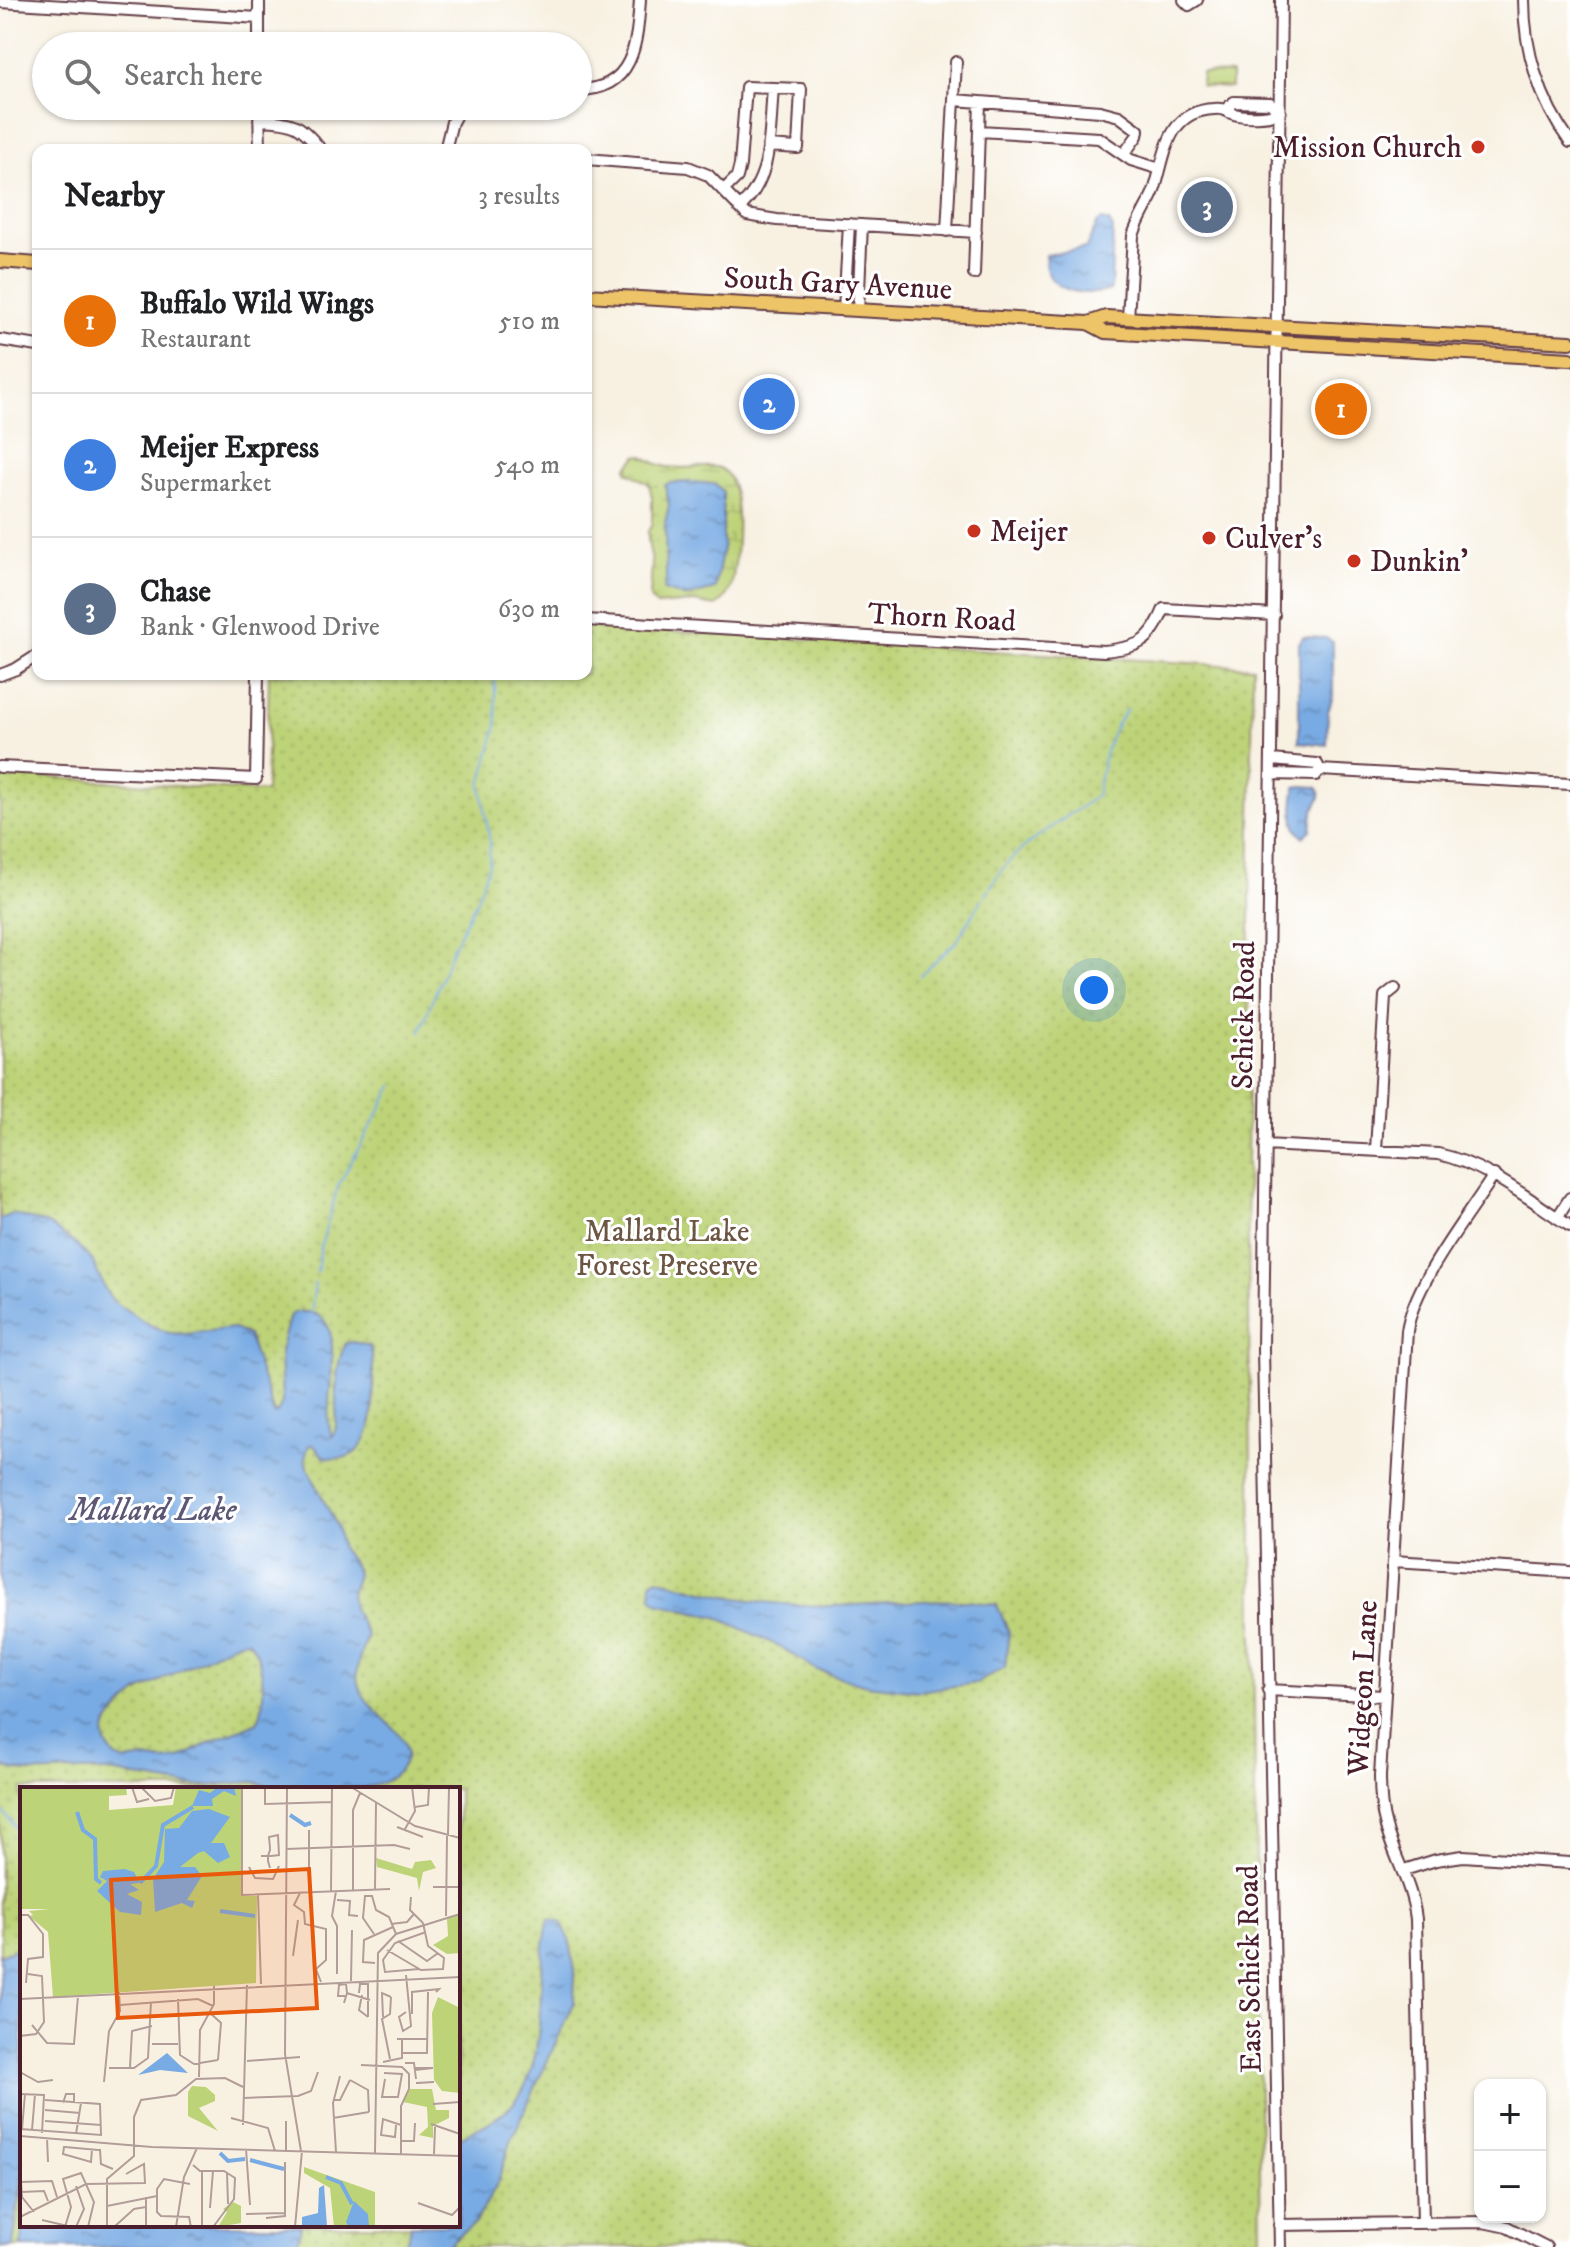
<!DOCTYPE html>
<html lang="en">
<head>
<meta charset="utf-8">
<style>
	:root { --surface:#fff; --page:#f2f2f2; --text:#202124; --muted:#757577; --line:#e0e0e0; --accent:#db2777 }
	body { margin:0; font-family:"IM FELL DW Pica",serif; background:var(--page); color:var(--text) }
	.controls { position:absolute; right:24px; bottom:24px; display:grid; overflow:hidden; border-radius:16px; box-shadow:0 2px 6px #0004 }
	.controls button { width:72px; height:72px; display:grid; place-items:center; padding:0; border:0; border-bottom:2px solid var(--line); background:var(--surface); color:var(--text); font:40px sans-serif }
	.you { position:absolute; left:1094px; top:990px; width:28px; height:28px; margin:-20px; border:6px solid #fff; border-radius:50%; background:#1a73e8; box-shadow:0 0 0 12px #1a73e833 }
	.badge { display:grid; place-items:center; width:52px; height:52px; border-radius:50%; background:var(--accent); color:#fff; font-size:26px; font-weight:700 }
	.pin { position:absolute; translate:-50% -50%; border:4px solid #fff; box-shadow:0 2px 8px #0006 }
	.list { margin:0; padding:0; list-style:none }
	h2 { display:flex; justify-content:space-between; align-items:center; height:104px; margin:0; padding:0 32px; font-size:34px }
	h2 small { font-size:26px; font-weight:400; color:var(--muted) }
	.list li { display:grid; grid-template-columns:52px 1fr auto; gap:24px; align-items:center; box-sizing:border-box; height:144px; padding:0 32px; border-top:2px solid var(--line) }
	.list b { display:block; font-size:30px; white-space:nowrap }
	.list p { margin:0; font-size:26px; white-space:nowrap; color:var(--muted) }
	.list em { font-size:26px; font-style:normal; color:var(--muted) }
	.icon { flex:none; width:44px; height:44px; fill:none; stroke:currentColor; stroke-width:2; stroke-linecap:round; stroke-linejoin:round }
	.map { position:relative; flex:none; width:1570px; height:2247px; overflow:hidden }
	.search { position:absolute; background:var(--surface); box-shadow:0 2px 6px #0004; left:32px; top:32px; width:560px; height:88px; display:flex; align-items:center; gap:20px; box-sizing:border-box; padding:0 28px; border-radius:44px; color:var(--muted); font-size:30px }
	.panel { position:absolute; background:var(--surface); box-shadow:0 2px 6px #0004; left:32px; top:144px; width:560px; height:536px; border-radius:16px }
	.map>svg:first-child { display:block }
	.wetland { fill:url(#wetland-marsh); stroke:#847952; stroke-width:2 }
	.park { fill:url(#park-dots); stroke:#847952; stroke-width:2; fill-rule:evenodd }
	.garden { fill:#bdd378; stroke:#847952; stroke-width:2 }
	.water { fill:url(#water-ripples); stroke:#616487; stroke-width:2; fill-rule:evenodd }
	.lines { fill:none; stroke-linecap:round; stroke-linejoin:round }
	.stream { stroke:#78aae3; stroke-width:2 }
	.minor-casing { stroke:#643e46; stroke-width:14 }
	.major-casing { stroke:#643e46; stroke-width:16 }
	.minor { stroke:#fff; stroke-width:10 }
	.major { stroke:#eec469; stroke-width:12 }
	.poi-dot { fill:#c8321e; stroke:#fff; stroke-width:3 }
	.labels { text-anchor:middle; stroke-width:6; stroke-linejoin:round; paint-order:stroke }
	.poi-label { font-size:30px; fill:#4a1f2b; stroke:#fff; text-anchor:start }
	.street-label { font-size:30px; fill:#4a1f2b; stroke:#fff }
	.park-label { font-size:30px; fill:#6c5542; stroke:#fff }
	.water-label { font-size:32px; font-style:italic; fill:#5c5775; stroke:#fff }
	.inset-river { fill:none; stroke:#78aae3; stroke-width:4 }
	.inset-road { fill:none; stroke:#b29d99; stroke-width:2 }
	.view { fill:#e8590c; fill-opacity:0.15; stroke:#e8590c; stroke-width:4 }
	.inset-edge { fill:none; stroke:#4a1f2b; stroke-width:4 }
</style>
</head>
<body>
<div class="map">
<svg width="1570" height="2247" viewBox="0 0 1570 2247">
	<defs>
		<pattern id="wetland-marsh" width="20" height="14" patternUnits="userSpaceOnUse" patternTransform="scale(2)"><rect width="20" height="14" fill="#bdd378"/><path d="M1 5h8M5 5V1M11 12h8M15 12V8" fill="none" stroke="#a4b568"/></pattern>
		<pattern id="park-dots" width="8" height="8" patternUnits="userSpaceOnUse" patternTransform="scale(2)"><rect width="8" height="8" fill="#bdd378"/><path d="M2 2h.1M6 6h.1" fill="none" stroke="#a4b568" stroke-width="1.8" stroke-linecap="round"/></pattern>
		<pattern id="water-ripples" width="26" height="14" patternUnits="userSpaceOnUse" patternTransform="scale(2)"><rect width="26" height="14" fill="#78aae3"/><path d="M2 4q2-2 4 0t4 0M15 11q2-2 4 0t4 0" fill="none" stroke="#648ab8"/></pattern>
	</defs>
	<rect width="100%" height="100%" fill="#fff"/>
	<filter id="ink" filterUnits="userSpaceOnUse"><feTurbulence type="fractalNoise" baseFrequency=".0125" numOctaves="2"/><feDisplacementMap in="SourceGraphic" scale="16" xChannelSelector="R" yChannelSelector="G"/><feConvolveMatrix kernelMatrix="1 2 1 2 8 2 1 2 1" color-interpolation-filters="sRGB"/></filter>
	<filter id="wash" filterUnits="userSpaceOnUse"><feTurbulence type="fractalNoise" baseFrequency=".006" numOctaves="4" result="noise"/><feDisplacementMap in="SourceGraphic" scale="32" xChannelSelector="R" yChannelSelector="G"/><feGaussianBlur stdDeviation="1.8" result="paint"/><feColorMatrix in="noise" values="0 0 0 0 0 0 0 0 0 0 0 0 0 0 0 0 0 1.4 0 .05"/><feComposite in="paint" operator="in"/></filter>
	<g filter="url(#wash)">
		<rect width="100%" height="100%" fill="#f8f1e2"/>
		<path class="wetland" d="M642 455C665 471 674 468 701 467 706 467 715 466 719 468 746 478 737 564 731 586 728 595 724 601 716 606L694 602 657 605 650 599 652 562 648 541V531L652 525V497L649 484 628 472 627 468 637 456Z"/>
		<path class="park" d="M586 626 1253 667 1247 1161 1261 2247H0V774L266 792 269 674H586ZM22 1789H458V2225H22Z"/>
		<path class="garden" d="M1202 73 1231 74V88L1201 86Z"/>
		<path class="water" d="M1102 220 1109 222 1113 229 1111 290C1085 298 1040 291 1046 255L1086 248 1098 222Z
			M692 482 715 484 723 492V548L715 589 686 597 664 590 666 579 665 523 669 505 665 485 670 483Z
			M1303 637 1326 638 1333 642V696L1328 712 1327 745 1299 742V643Z
			M1302 786 1317 787C1325 797 1317 800 1314 810 1312 816 1312 824 1311 830L1303 837C1291 828 1292 802 1296 787Z
			M13 1214 48 1224 74 1243 92 1260 106 1291 114 1302 150 1325 169 1333 186 1334 232 1328 248 1335 274 1414 278 1412 282 1402 280 1351 290 1315C297 1311 300 1311 308 1312 354 1318 318 1405 332 1436 340 1426 335 1407 336 1393 336 1377 338 1358 346 1343L353 1342 370 1346 372 1354C374 1390 382 1470 324 1457L313 1445H309L305 1458 307 1467 337 1526 342 1549 354 1565 357 1574 351 1594 353 1608 367 1635C363 1647 356 1663 357 1676 358 1712 418 1731 405 1761 392 1794 343 1789 313 1789 301 1789 288 1791 276 1789 269 1788 262 1783 254 1782 233 1782 213 1787 193 1786 160 1784 129 1773 96 1771 64 1769 31 1778 0 1766V1219ZM247 1640C263 1648 269 1710 256 1723L212 1741 179 1759 164 1761 145 1758 126 1761 115 1757C111 1752 106 1746 105 1739 101 1723 128 1701 139 1691L236 1642Z
			M657 1578C715 1597 771 1606 832 1606 887 1605 942 1595 997 1605L1009 1632 1005 1667 977 1683 918 1691 866 1685 817 1670 781 1647 717 1617 658 1603 652 1597 651 1583Z
			M549 1919 560 1921 569 1938 575 1971 574 2003 512 2138 497 2184 475 2223 451 2242 448 2247H405L411 2225H458V2139C476 2129 497 2120 511 2106 552 2066 534 1972 549 1919Z
			M22 1946V2173L13 2247H0V1955Z
			M24 2225H301L297 2247H21Z"/>
		<g class="lines">
			<path class="stream" d="M986 895C1013 843 1049 832 1093 798L1097 793C1103 762 1107 734 1127 709
				M920 976 956 942 983 898
				M420 1032 454 945 476 902 489 865 490 843 481 785 497 725 494 674
				M317 1272 320 1250 338 1186 393 1086
				M311 1313 315 1283
				M0 1809 22 1834"/>
		</g>
	</g>
	<g filter="url(#ink)">
		<g class="lines">
			<defs>
				<path id="minor" d="M1184 0 1189 5 1197 0
					M1524 0C1524 51 1540 101 1570 142
					M0 2 259 18
					M259 46V0
					M578 90C634 90 637 43 640 0
					M954 100 1100 111 1119 116 1138 130 1137 136 1124 154
					M259 106 260 150
					M1226 109 1234 102 1270 103 1280 112
					M259 120C293 122 299 122 321 150
					M979 131 1099 138 1131 160 1160 169
					M445 150 452 122 461 106
					M586 159 688 167 708 175 747 215 777 220 976 232
					M724 190 737 177 740 165 746 87 801 89 798 148 768 146
					M739 208C774 178 769 131 773 88
					M947 231 956 62
					M974 274 980 102
					M844 310 849 224
					M858 311 862 225
					M1128 318 1133 236C1138 219 1148 206 1154 191 1166 155 1166 111 1214 109 1222 108 1225 110 1231 113 1244 118 1268 117 1280 112
					M0 340 38 346
					M586 620 1104 651C1139 647 1150 643 1164 609L1274 615
					M0 675 16 669 38 655
					M1272 760 1317 764 1320 770
					M0 767 256 779 258 674
					M1272 774 1316 775 1320 770 1570 784
					M1265 1145 1438 1154C1488 1165 1528 1199 1570 1226
					M1376 1150 1385 996 1395 988
					M1557 1218 1570 1198
					M1393 1561 1570 1572
					M1268 1690 1384 1696
					M1404 1870 1436 1860 1463 1856 1570 1863
					M1423 2222 1416 1919C1412 1885 1395 1859 1386 1827 1381 1810 1380 1793 1380 1776L1407 1331C1413 1284 1468 1216 1494 1175
					M1279 2225 1483 2222 1507 2227 1546 2247
					M1280 2247 1263 1349 1281 0"/>
				<path id="major" d="M0 261 38 264
					M586 295 1088 323 1106 317 1570 342
					M1088 323 1105 332 1570 359"/>
			</defs>
			<use href="#minor" class="minor-casing"/>
			<use href="#major" class="major-casing"/>
			<use href="#minor" class="minor"/>
			<use href="#major" class="major"/>
		</g>
	</g>
	<g class="poi-dot">
		<circle cx="1478" cy="147" r="8"/>
		<circle cx="974" cy="531" r="8"/>
		<circle cx="1209" cy="538" r="8"/>
		<circle cx="1354" cy="561" r="8"/>
	</g>
	<g class="labels">
		<g class="poi-label">
			<text x="1462" y="157" text-anchor="end">Mission Church</text>
			<text x="990" y="541">Meijer</text>
			<text x="1225" y="548">Culver's</text>
			<text x="1370" y="571">Dunkin'</text>
		</g>
		<g class="street-label">
			<text transform="translate(838 283) rotate(3)" y="10">South Gary Avenue</text>
			<text transform="translate(942 617) rotate(3)" y="10">Thorn Road</text>
			<text transform="translate(1243 1015) rotate(-89)" y="10">Schick Road</text>
			<text transform="translate(1362 1688) rotate(-87)" y="10">Widgeon Lane</text>
			<text transform="translate(1249 1969) rotate(-91)" y="10">East Schick Road</text>
		</g>
		<g class="park-label">
			<text x="667" y="1241">Mallard Lake<tspan x="667" dy="34">Forest Preserve</tspan></text>
		</g>
		<g class="water-label">
			<text x="153" y="1520">Mallard Lake</text>
		</g>
	</g>
	<g transform="translate(20 1787)">
		<rect width="440" height="440" fill="#f8f1e2"/>
		<path d="M418 210 440 221V306L422 304 414 293 412 226Z" fill="#bdd378"/>
		<path d="M356 71 392 82 395 75 411 73 416 81 403 85 399 104 397 91 357 80ZM172 299 186 300 195 308V314L179 321 198 344 168 329V305ZM284 380 355 405V440H314L310 401 284 386Z" fill="#bdd378"/>
		<path d="M106 0 107 8 89 9V23L153 18 156 0H222L221 109H237L236 196 33 210 28 145 9 129 13 128 9 124 29 122H0V1ZM440 127V166L427 167 413 158 428 149 427 132ZM390 302H412L416 323H429V331L413 339V351L399 348 408 340 407 320 383 315ZM213 415 221 419V436L198 440 207 425 203 422Z" fill="#bdd378"/>
		<path d="M198 0H214L216 9 204 4 192 12 193 19H172L179 3 190 6ZM189 22 210 30 191 56H204L210 70 198 76 184 64 178 66 160 80H175L182 89 167 113 175 114 172 121 162 116 135 125 133 92 144 75 145 42 159 41 172 24ZM105 82 114 85 120 96 110 97 119 103 107 107 122 115 121 128 100 125 77 104 87 94 80 90 83 84ZM147 266 168 286 140 283 118 288ZM304 398 307 439 282 440V430L298 426 299 401ZM334 414 348 427 349 440H329L326 435Z" fill="#78aae3"/>
		<path class="inset-river" d="M57 25 63 43 75 52 76 92 81 96M270 28 285 38 291 36M120 96 136 79 143 38 173 20M200 124 235 129M200 366 208 374 225 372M230 373 264 382M306 390 321 396 332 417"/>
		<path class="inset-road" d="M112 0 117 15 129 12M121 0 135 14 151 11 154 0M222 0V108L370 102M245 0V17L312 15M267 0 265 267 281 364M331 0 395 39 440 51M395 20 408 18 409 0M377 40 403 50M385 42 395 24 392 0M428 48 429 0M266 62 374 58 390 62M241 69H251L259 68 258 48 249 50 250 61V63L248 69V74L250 81M229 80 235 91 253 92 259 79M413 100H440M355 102 356 16M333 103V23L340 6M316 104 312 129 317 139V187M289 105V43M311 105 312 0M280 106 274 118 284 125 285 137 306 142V173L296 182 301 195M238 108 241 197M391 110 390 123 403 136M317 113 330 114 329 128 338 129M0 128H8L23 147V170L8 172 6 196M426 129 427 49M371 137 387 135 394 127M354 147 343 131 345 109H352L356 123 369 130 376 147M378 154 407 174 418 166M367 163 401 183 423 182 424 171 408 159 403 136M273 169 278 133M355 176 343 175 344 153 373 140M399 182 365 185 363 173 375 156 406 145M386 188 391 239 383 244 379 230 386 225M331 194 332 143M339 206 340 197H348V230M342 208 339 223 348 230M325 209H318L319 198 326 197 327 206M0 212 440 190M158 212 160 268 174 277 198 273M324 216 327 206 350 213M100 218 178 212 193 219M189 225 201 236 198 273M392 227V205L419 202 416 205M363 230 362 206 371 210M12 238 27 256 54 257 58 209M0 249 16 247 24 235 22 189 8 187M377 252H407M132 257H158M382 266H407L408 205M370 272 362 232 370 227 371 210M227 274 280 270M363 275 382 271V252M385 276H394L396 292M341 278 382 280 389 287V302L381 319V367M110 280 112 244 132 239M89 281H114L128 271 131 215M394 281H413L395 283M0 285 18 295 33 293M364 286 382 287 378 310H362L365 292M179 290 180 243 194 217V199M330 293 348 303 349 325M84 295 89 244 100 224 99 205M396 296 414 295 398 296M0 307 24 308 22 346M223 311 278 309 291 304 298 285M313 313H320L330 293M43 316 46 307H54V316M413 317 440 315M25 323 60 326M211 331 248 341 255 364M313 331 349 325M25 334 81 338M411 337 440 347M223 338 227 198M376 338 375 350 361 348 363 332 381 338M0 342 81 348 80 317 25 313M2 342 5 307M12 343 15 307M56 347 61 316M0 349 132 360 440 369M27 351 28 375M381 354H394L395 336M72 362 71 375 43 367 44 360H45L78 363H80L81 377 93 382M226 362 230 418M266 364V334M316 365 313 316 320 289M355 366 358 166 376 147 440 127M414 367 415 340M173 378 180 384H204L215 391 214 412 193 440M207 386 208 417M170 397 144 392 137 402V425L141 429 169 430 171 440M1 405 24 404 28 414M126 410V440M398 416 432 428 440 420M87 419 137 409M190 421 193 384M14 425 2 410 1 395 32 394 37 410M226 427 265 426M0 430 66 397 125 396 124 377 106 387M246 431 265 429V375M22 433 52 440M45 440 51 420 43 392 61 386 74 415 68 440M56 440 64 422 56 399M87 440V392L114 369V330L121 313 156 308 176 292 205 291 223 300M94 440 114 422 126 420M156 440 164 390 177 361M182 440V385M275 440 282 364"/>
		<path class="view" d="M289 82 297 221 98 231 91 93Z"/>
		<rect width="440" height="440" class="inset-edge"/>
	</g>
</svg>
<div class="controls">
<button>+</button>
<button>−</button>
</div>
<div class="you"></div>
<div class="pin badge" style="left:1341px;top:409px;background:#e8710a">1</div>
<div class="pin badge" style="left:769px;top:404px;background:#3f7fe0">2</div>
<div class="pin badge" style="left:1207px;top:207px;background:#5c6f8a">3</div>
<div class="search"><svg class="icon" aria-label="search" viewBox="0 0 24 24"><circle cx="10" cy="10" r="6"/><path d="M15 15l6 6"/></svg>Search here</div>
<section class="panel">
<h2>Nearby<small>3 results</small></h2>
<ul class="list">
<li><span class="badge" style="background:#e8710a">1</span><div><b>Buffalo Wild Wings</b><p>Restaurant</p></div><em>510 m</em></li>
<li><span class="badge" style="background:#3f7fe0">2</span><div><b>Meijer Express</b><p>Supermarket</p></div><em>540 m</em></li>
<li><span class="badge" style="background:#5c6f8a">3</span><div><b>Chase</b><p>Bank · Glenwood Drive</p></div><em>630 m</em></li>
</ul>
</section>
</div>
</body>
</html>
